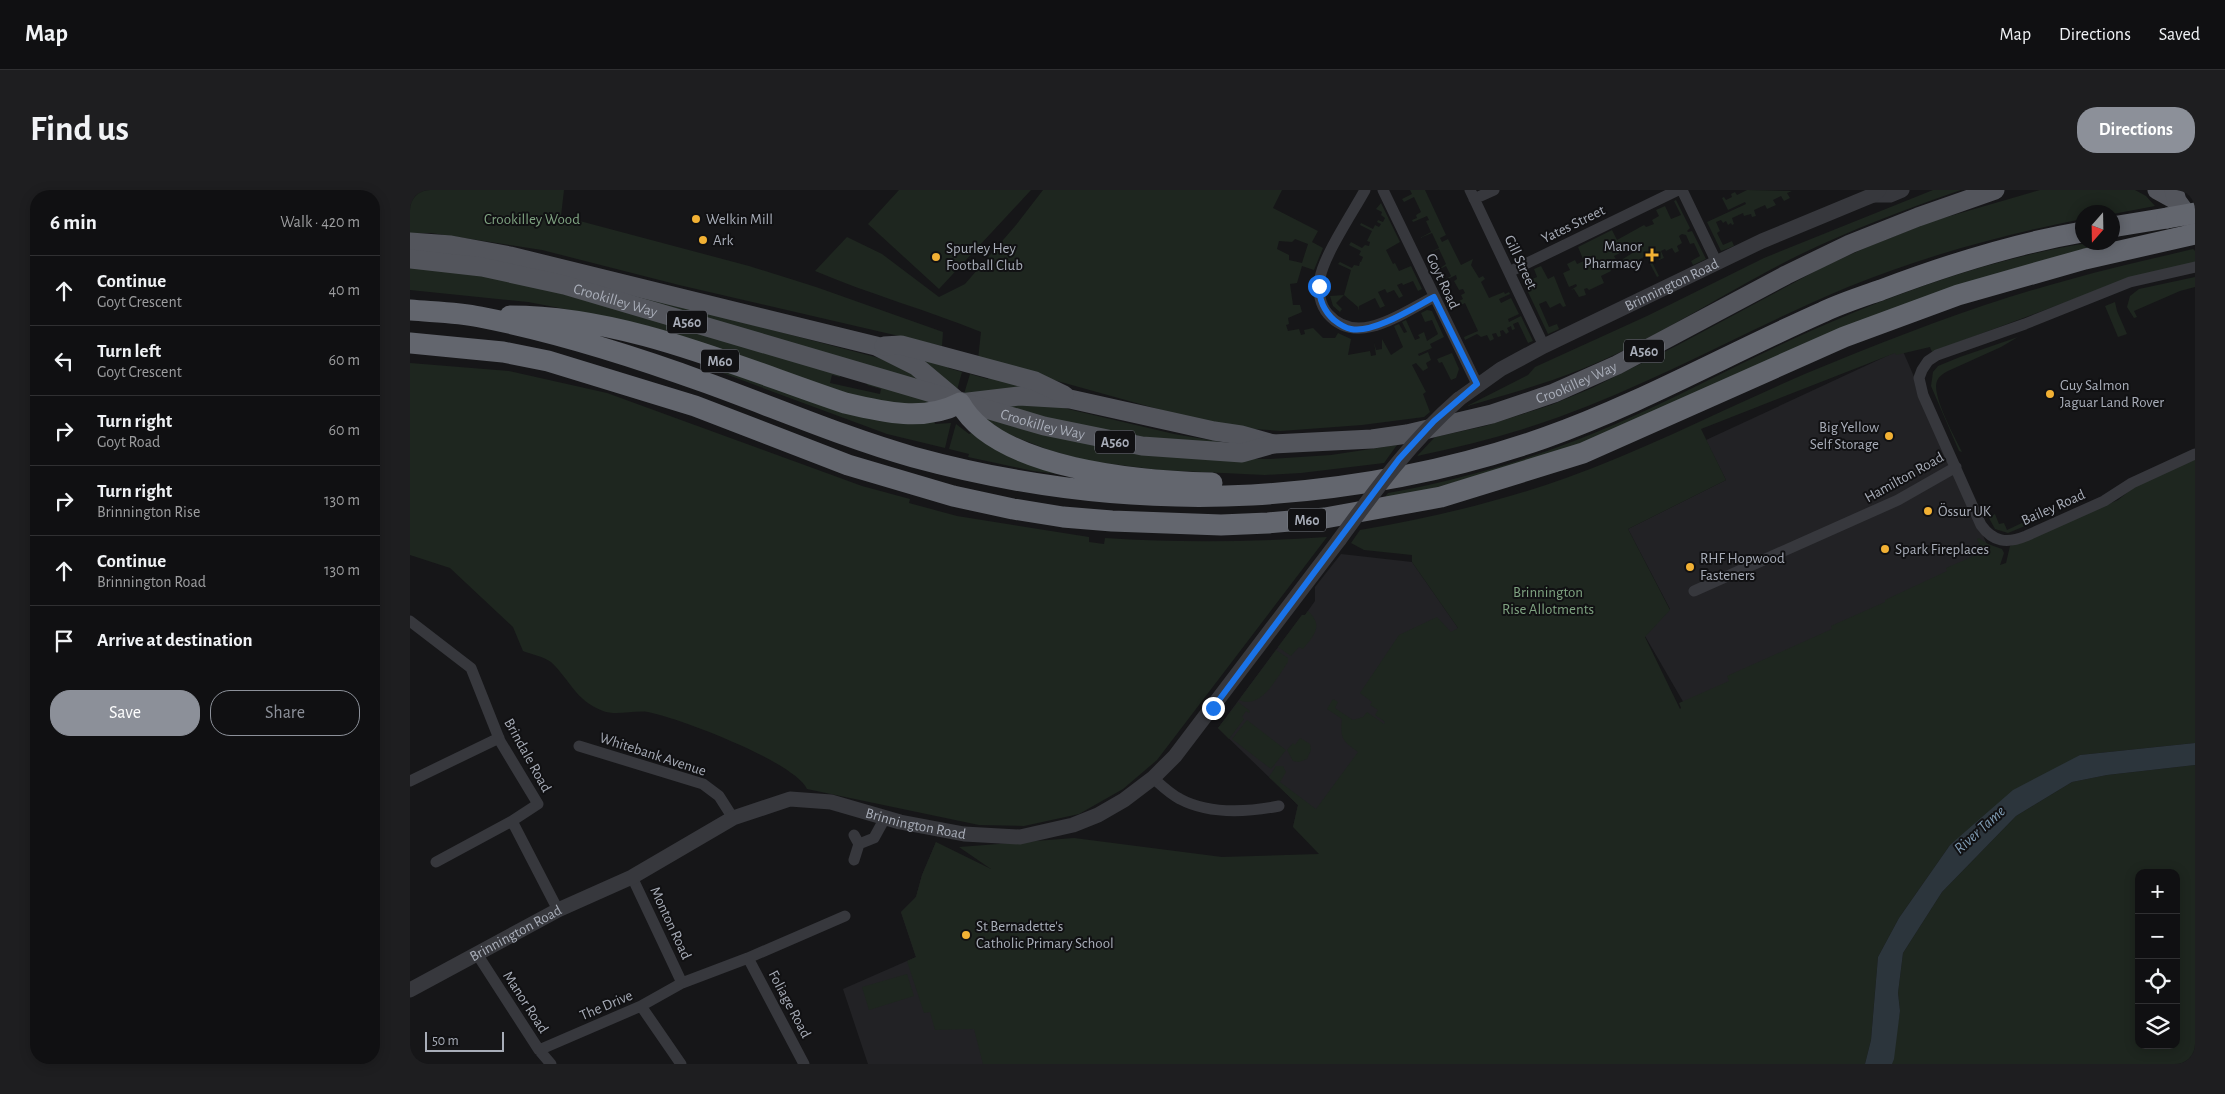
<!DOCTYPE html>
<html lang="en">
<head>
<meta charset="utf-8">
<style>
	:root { --surface:#101012; --page:#1e1e20; --text:#f1f3f6; --muted:#9c9d9f; --line:#303032; --accent:#8c9099 }
	body { margin:0; font-family:"Alegreya Sans",sans-serif; background:var(--page); color:var(--text) }
	.controls { position:absolute; right:15px; bottom:15px; display:grid; overflow:hidden; border-radius:10px; box-shadow:0 2px 12px #0003 }
	.controls button { width:45px; height:45px; display:grid; place-items:center; padding:0; border:0; border-bottom:1px solid var(--line); background:var(--surface); color:var(--text); font:25px sans-serif }
	.compass { position:absolute; left:1665px; top:15px; width:45px; height:45px; border-radius:50%; background:var(--surface); box-shadow:0 2px 12px #0003; rotate:200deg }
	.scale { position:absolute; left:15px; bottom:12px; width:79px; box-sizing:border-box; padding-left:5px; border:2px solid #a8adb8; border-top:0; font-size:14px; line-height:18px; white-space:nowrap; color:#a8adb8; -webkit-text-stroke:4px #111113; paint-order:stroke }
	.stop { position:absolute; width:15px; height:15px; margin:-11px; border:4px solid #1a73e8; border-radius:50%; background:#fff }
	.stop.end { background:#1a73e8; border-color:#fff; box-shadow:0 1px 5px #0008 }
	.list { margin:0; padding:0; list-style:none }
	h2 { display:flex; justify-content:space-between; align-items:center; height:65px; margin:0; padding:0 20px; font-size:21px }
	h2 small { font-size:16px; font-weight:400; color:var(--muted) }
	.list li { display:grid; grid-template-columns:32px 1fr auto; gap:15px; align-items:center; box-sizing:border-box; height:70px; padding:0 20px; border-top:1px solid var(--line) }
	.list b { display:block; font-size:19px; white-space:nowrap }
	.list p { margin:0; font-size:16px; white-space:nowrap; color:var(--muted) }
	.list em { font-size:16px; font-style:normal; color:var(--muted) }
	.actions { display:flex; gap:10px; padding:15px 20px }
	.actions a { flex:1; padding:11px 0; border:1px solid var(--accent); border-radius:20px; text-align:center; font-size:18px; color:var(--accent) }
	.actions .main { background:var(--accent); color:#fff }
	.icon { flex:none; width:28px; height:28px; fill:none; stroke:currentColor; stroke-width:2; stroke-linecap:round; stroke-linejoin:round }
	.map { position:relative; flex:none; width:1785px; height:874px; overflow:hidden; border-radius:20px }
	header { display:flex; align-items:center; gap:30px; box-sizing:border-box; height:70px; padding:0 25px; background:var(--surface); border-bottom:1px solid var(--line) }
	header strong { font-size:24px }
	nav { display:flex; gap:28px; margin-inline-start:auto; font-size:18px }
	.intro { display:flex; align-items:center; justify-content:space-between; box-sizing:border-box; height:120px; padding:0 30px }
	h1 { margin:0; font-size:35px }
	.button { padding:12px 22px; border-radius:20px; background:var(--accent); color:#fff; font-size:18px; font-weight:700 }
	main { display:flex; gap:30px; padding:0 30px }
	aside { flex:1; background:var(--surface); border-radius:20px; box-shadow:0 2px 12px #0003 }
	.map>svg:first-child { display:block }
	.built { fill:#222225 }
	.green { fill:#1e261f; fill-rule:evenodd }
	.water { fill:#2c353c }
	.lines { fill:none; stroke-linecap:round; stroke-linejoin:round }
	.minor { stroke:#37383d; stroke-width:11 }
	.tertiary { stroke:#37383d; stroke-width:15 }
	.primary { stroke:#53555c; stroke-width:19 }
	.motorway { stroke:#63666e; stroke-width:21 }
	.tertiary-bridge { stroke:#37383d; stroke-width:15 }
	.motorway-bridge { stroke:#63666e; stroke-width:21 }
	.route { stroke:#1a73e8; stroke-width:6 }
	.poi-dot { fill:#f2b134; stroke:#111113; stroke-width:2 }
	.labels { text-anchor:middle; stroke-width:4; stroke-linejoin:round; paint-order:stroke }
	.shield { fill:#111113; stroke:#7b7e86; stroke-width:1 }
	.shield-label { font-size:14px; font-weight:bold; fill:#a8adb8 }
	.park-label { font-size:15px; fill:#7fa381; stroke:#111113 }
	.poi-label { font-size:15px; fill:#a8adb8; stroke:#111113; text-anchor:start }
	.street-label { font-size:15px; fill:#a8adb8; stroke:#111113 }
	.water-label { font-size:16px; font-style:italic; fill:#7f9bb3; stroke:#111113 }
</style>
</head>
<body>
<header>
<strong>Map</strong>
<nav><a>Map</a><a>Directions</a><a>Saved</a></nav>
</header>
<div class="intro"><h1>Find us</h1><a class="button">Directions</a></div>
<main>
<aside>
<h2>6 min<small>Walk · 420 m</small></h2>
<ul class="list">
<li><svg class="icon" aria-label="ahead" viewBox="0 0 24 24"><path d="M12 20V5M6 11l6-6 6 6"/></svg><div><b>Continue</b><p>Goyt Crescent</p></div><em>40 m</em></li>
<li><svg class="icon" aria-label="left" viewBox="0 0 24 24"><path d="M17 20v-9H6M10 6l-5 5 5 5"/></svg><div><b>Turn left</b><p>Goyt Crescent</p></div><em>60 m</em></li>
<li><svg class="icon" aria-label="right" viewBox="0 0 24 24"><path d="M7 20v-9h11M14 6l5 5-5 5"/></svg><div><b>Turn right</b><p>Goyt Road</p></div><em>60 m</em></li>
<li><svg class="icon" aria-label="right" viewBox="0 0 24 24"><path d="M7 20v-9h11M14 6l5 5-5 5"/></svg><div><b>Turn right</b><p>Brinnington Rise</p></div><em>130 m</em></li>
<li><svg class="icon" aria-label="ahead" viewBox="0 0 24 24"><path d="M12 20V5M6 11l6-6 6 6"/></svg><div><b>Continue</b><p>Brinnington Road</p></div><em>130 m</em></li>
<li><svg class="icon" aria-label="arrive" viewBox="0 0 24 24"><path d="M6 21V4h12l-3 4 3 4H6"/></svg><div><b>Arrive at destination</b></div></li>
</ul>
<div class="actions"><a class="main">Save</a><a>Share</a></div>
</aside>
<div class="map">
<svg width="1785" height="874" viewBox="0 0 1785 874">
	<rect width="100%" height="100%" fill="#161618"/>
	<path class="built" d="M1492 159 1585 373 1275 515 1235 446 1260 419 1218 339 1316 290 1296 250Z
		M931 364 1002 372 1117 537 883 637 888 615 808 538 892 425H895L905 411V397Z
		M526 652 601 874H458L433 799 506 767 491 722 506 707 512 685Z"/>
	<path class="green" d="M0 0H154L151 26 339 76 406 97 533 142 532 156 269 95 132 60 21 43H0Z
		M489 0H621L529 99 458 34Z
		M633 0H872L863 18 908 41 902 52 913 58 904 80 892 76 887 93 880 94 883 115H890L892 122 878 128 879 134 876 135 878 141 889 139 891 145 895 144 894 140 903 138 913 148H925L928 143 941 149 938 165 960 161 961 166 966 165 964 152 966 160 972 159V149L981 165 993 157 984 136 989 134 994 143 997 142 992 132 996 130 1005 150 1010 148 1008 145 1014 142 1017 151 1028 144 1022 130 1015 132 1011 123 1017 120 1022 121 1034 147 1020 154 1022 158 1008 164 1009 166 1018 162 1021 170 1016 173 1018 178 1013 181 1006 173 1002 175 1016 202 1013 204 1020 222 1014 227 952 235 871 241 831 238 791 231 568 169 571 142C517 120 459 104 405 81L437 47 472 64 529 107 555 94 606 35ZM885 49 898 54 892 73 879 70V65L867 59 869 51 882 52Z
		M1000 0H1015L1036 45 1030 48 1032 52 1038 49 1051 75 1063 69 1061 75 1069 88 1073 86 1075 89 1071 92 1079 108 1094 102 1095 104 1099 102 1100 104 1089 109 1091 113 1101 108 1109 124 1098 129 1099 132 1111 126 1123 151 1118 153 1108 132 1103 134 1105 139 1102 140 1101 136 1097 138 1099 142 1096 144 1093 140 1090 141 1091 146 1088 147 1086 143 1082 144 1084 149 1080 151 1077 145 1071 147 1067 144 1055 150 1054 147 1068 141 1055 113 1041 120 1028 93 1041 86 1036 76 1026 81 1036 74 1029 59 1018 63 1029 58 1022 43 1010 48 1021 42 1016 31 1019 30 1017 26 1003 32 1002 30 1007 28 1006 25 1011 22 1004 7 994 12 992 9 1002 4ZM1046 85 1047 89 1044 91 1049 100 1053 99 1055 103 1051 105 1053 109 1043 114 1032 92Z
		M1337 0 1382 1 1377 3 1380 8 1374 11 1371 6 1363 10 1366 15 1357 19 1355 15 1344 20 1346 26 1342 27 1341 24 1334 26 1333 23 1322 28 1324 34 1322 35 1321 33 1318 35 1316 31 1313 33 1311 30 1306 32 1310 41 1307 43 1313 55 1322 51 1324 56 1311 61 1297 32 1336 14 1335 12 1318 20 1312 8 1314 7 1316 10 1322 7 1321 4 1325 2 1327 5Z
		M1523 0H1551C1482 24 1413 50 1349 86 1290 118 1234 154 1172 179 1135 194 1095 205 1057 216L1118 185 1125 177 1237 126 1354 68Z
		M1630 0H1725L1736 6 1745 16 1703 24 1672 22V29C1592 45 1514 66 1438 97 1340 138 1248 191 1149 227 1102 244 1055 256 1007 266L1025 247 1075 236 1141 215 1182 198 1268 155 1413 77 1455 58 1523 31Z
		M1266 10 1280 38 1277 41 1278 42 1282 41 1296 69 1283 75 1281 71 1290 66 1284 53 1280 54 1276 45 1272 44 1269 46 1272 53 1267 56 1269 61 1265 63 1262 58 1256 61 1255 59 1251 61 1254 68 1249 70 1244 59 1239 61 1238 64 1249 86 1247 87 1236 66 1216 76 1213 69 1224 62 1220 55 1209 60 1210 63 1204 66 1208 73 1199 77 1201 81 1191 86 1194 93 1179 100 1177 98 1174 99 1176 105 1169 107 1164 99 1161 100 1167 96 1166 94 1159 97 1153 83 1160 80 1157 74 1165 70 1167 74 1174 71 1168 57 1202 40 1207 50 1234 35 1236 37 1244 34 1242 30 1249 26 1246 20 1255 16 1261 29 1271 25 1264 11Z
		M971 13 990 52 976 60 983 74 985 73 989 81 1001 76 1012 99 1008 101 1003 91 993 95 992 93 987 95 993 106 989 108 984 100 977 103 975 99 968 102 975 116 970 118 965 108 949 116 948 121V117L934 105 926 113 932 119 930 122 923 116 920 106 934 105 941 80 928 74 930 72 942 78 944 75 949 76 950 72 947 71 951 72 953 67 949 65 951 61 939 55 941 52 952 58 955 55 959 56 960 52 957 51 962 41 950 35 951 33 963 39 965 35 969 37 971 34 967 32 968 30 973 32 975 28 971 25 972 22 966 19Z
		M1678 53H1695V56L1136 268 971 312 978 303C1057 289 1135 265 1208 233 1280 202 1348 163 1419 133 1502 97 1590 67 1678 53Z
		M1783 59 1785 61V73L1691 99 1522 162 1520 157 1486 165 1485 163 1291 239 1316 290 1218 339 1260 420 1235 447 1270 519 1271 518 1269 513 1319 491 1317 486 1422 439 1421 436 1475 412V410L1537 381 1536 378 1573 362 1567 349 1569 348 1578 354 1592 359 1594 363 1590 375 1596 373 1600 356 1708 310 1724 297 1785 269V553L1670 565 1540 655 1489 728 1468 767 1461 850 1455 874H573L564 839 525 840 520 822 514 823 497 771 506 767 491 722 506 707 512 685 526 652 581 679 549 657 664 648 812 667 909 664 883 637 888 615 859 587 866 576H873L876 582 870 592 906 619 948 562C932 550 930 549 932 529L917 519 923 509 928 512 925 518 943 530 953 527 957 522 974 534 975 532 965 525 968 520 960 515 962 512 950 503 989 445 1027 427 1041 442 1048 438 1002 372V365L954 360 941 353 950 340C1020 328 1089 312 1156 288 1248 255 1334 208 1424 172 1500 141 1579 111 1658 90 1700 78 1742 69 1783 59Z
		M0 75 35 79 125 96 431 184 430 187 422 185 420 193 470 204 471 199 457 195 458 192 535 215 471 214 192 126 118 112 0 100Z
		M1131 76 1138 89 1144 86 1156 116 1153 117 1150 113 1140 118 1136 111 1129 114 1139 137 1147 134 1149 139 1138 144 1110 85 1116 83 1120 90 1127 87 1124 79Z
		M1785 87V97L1770 101 1724 121 1727 127 1724 128 1717 117 1720 106 1729 99Z
		M176 91 469 168 496 180 520 198Z
		M1705 112 1707 121 1717 144 1708 147 1695 116Z
		M1608 147 1591 157 1538 181C1534 183 1529 186 1527 191 1521 204 1545 248 1552 262L1549 261 1521 196 1523 182 1528 176 1550 167Z
		M1042 163 1049 179 1046 188 1041 190 1032 172 1029 173 1027 169Z
		M505 168 539 175 538 178 552 182 547 200Z
		M292 172 524 230 525 234 541 233 535 258 477 244 291 175Z
		M0 173 99 181 197 203 452 296 500 309 499 313 547 326 679 347V352L694 354 695 348C770 353 843 352 917 347L747 570 713 599 669 624 614 636 569 635 397 599C385 572 269 528 238 522 224 520 206 526 193 521 165 510 161 491 141 472 134 467 121 464 113 461L103 437 40 378 0 365Z
		M560 184 578 189 579 186 625 198 554 204Z
		M593 214 641 215 764 244 824 254 742 252 586 216Z
		M563 223 811 269H860L921 265 987 255 974 273 891 283 855 285 749 280 678 271 639 260 580 237Z
		M546 234 559 244 564 242 656 285 623 281 558 267 559 264 539 259Z
		M1644 318 1646 323 1598 343 1585 339 1579 328 1585 324 1589 334 1594 333 1597 340Z
		M898 421C914 436 904 445 893 459L889 457 881 466 868 457 892 425H895Z
		M866 460 878 468V472C867 487 852 520 829 510Z
		M828 512 840 521 839 523 836 521 832 527 834 529 819 549 808 538Z
		M837 530 876 560 861 579 822 549Z
		M890 548 900 554 901 560 897 569 889 572 883 571 877 560 883 553 885 555Z
		M1785 575V874H1481L1490 821 1488 803 1493 763 1532 702 1606 626 1662 592 1697 585ZM1729 683H1766V855H1729Z
		M497 784 504 806 459 820 452 797Z"/>
	<path class="water" d="M1785 553V575L1697 585 1662 592 1606 626 1532 702 1493 763 1488 803 1490 821 1484 869 1482 874H1455L1461 850 1468 767 1489 728 1540 655 1603 600 1670 565Z"/>
	<g class="lines">
		<path class="minor" d="M955 0C943 22 914 65 910 88 907 100 910 115 918 124 948 158 993 122 1024 107
			M973 0 1067 194
			M1060 0 1134 156
			M1272 0 1307 73
			M1064 9 1084 0
			M1785 77 1720 92 1615 134 1527 165 1518 171 1512 180 1509 188 1513 205 1571 335C1583 352 1597 354 1616 346L1694 311 1722 293 1785 264
			M1099 82 1268 0
			M1284 401 1488 310 1546 277
			M0 431 61 478 90 551 128 614 102 631 148 720
			M169 556 293 594 309 606 323 628
			M743 588C752 596 760 604 770 609 800 625 838 622 869 616
			M0 591 89 548
			M449 654 464 648 475 628
			M444 670 449 654 444 645
			M26 672 102 631
			M222 687 272 793
			M67 764 129 860 141 874
			M338 768 394 874
			M231 816 271 874
			M129 860 231 816 272 793 338 768 435 726"/>
		<g class="tertiary">
			<path d="M1463 5H1480L1492 0"/>
			<path id="s1" d="M1049 209 1091 179 1134 156 1352 51 1463 5 1469 0"/>
			<path id="s2" d="M0 800 148 720 222 687 323 628 380 609 421 612 490 632 554 644 610 647 663 635 688 625 714 610 743 588 765 566 929 350"/>
		</g>
		<g class="primary">
			<path d="M1747 0 1767 11"/>
			<path d="M1764 0 1767 11 1785 35"/>
			<path d="M0 52 41 55 100 66 466 156 506 176 550 213 609 206 660 209 804 241 831 245 863 254"/>
			<path id="s3" d="M0 69 72 77 154 95 634 236 732 256 832 263 863 254 962 249 997 244 1082 224 1144 203 1207 175 1376 85 1440 54 1508 27 1585 0"/>
			<path d="M474 156 491 155 625 191 654 205"/>
		</g>
		<path class="motorway" d="M1702 37 1757 28
			M0 120C23 122 47 122 70 127 147 142 223 166 297 193 366 218 433 247 503 267 613 297 728 311 842 305 941 299 1040 281 1134 248 1230 214 1320 163 1413 122 1432 113 1451 107 1471 100 1537 75 1603 54 1672 42
			M100 126C216 126 327 177 435 213 473 222 514 232 550 213 587 280 732 291 802 293
			M0 153 93 162 138 171 285 216 438 275 543 306 603 319 653 327 702 331 811 335 858 333 915 328 1031 307 1173 263 1434 147 1548 105 1675 69 1785 44"/>
		<path class="tertiary-bridge" d="M929 350C966 299 1002 250 1049 209"/>
		<path class="motorway-bridge" d="M1757 28 1785 23"/>
	</g>
	<g class="lines">
		<path class="route" d="M803 518 989 269 1024 231 1067 194 1024 107C1005 117 963 144 941 139 935 138 929 134 924 130 914 121 909 109 909 96"/>
	</g>
	<g class="poi-dot">
		<circle cx="286" cy="29" r="5"/>
		<circle cx="293" cy="50" r="5"/>
		<path d="M1239.5 57.5h5v5h5v5h-5v5h-5v-5h-5v-5h5z"/>
		<circle cx="526" cy="67" r="5"/>
		<circle cx="1640" cy="204" r="5"/>
		<circle cx="1479" cy="246" r="5"/>
		<circle cx="1518" cy="321" r="5"/>
		<circle cx="1475" cy="359" r="5"/>
		<circle cx="1280" cy="377" r="5"/>
		<circle cx="556" cy="745" r="5"/>
	</g>
	<g class="labels">
		<g class="shield">
			<rect x="257" y="120.5" width="40" height="23" rx="4"/>
			<rect x="1214" y="149.5" width="40" height="23" rx="4"/>
			<rect x="291" y="159.5" width="38" height="23" rx="4"/>
			<rect x="685" y="240.5" width="40" height="23" rx="4"/>
			<rect x="878" y="318.5" width="38" height="23" rx="4"/>
		</g>
		<g class="shield-label">
			<text x="277" y="137">A560</text>
			<text x="1234" y="166">A560</text>
			<text x="310" y="176">M60</text>
			<text x="705" y="257">A560</text>
			<text x="897" y="335">M60</text>
		</g>
		<g class="park-label">
			<text x="122" y="34">Crookilley Wood</text>
			<text x="1138" y="407">Brinnington<tspan x="1138" dy="17">Rise Allotments</tspan></text>
		</g>
		<g class="poi-label">
			<text x="296" y="34">Welkin Mill</text>
			<text x="303" y="55">Ark</text>
			<text x="1232" y="61" text-anchor="end">Manor<tspan x="1232" dy="17">Pharmacy</tspan></text>
			<text x="536" y="63">Spurley Hey<tspan x="536" dy="17">Football Club</tspan></text>
			<text x="1650" y="200">Guy Salmon<tspan x="1650" dy="17">Jaguar Land Rover</tspan></text>
			<text x="1469" y="242" text-anchor="end">Big Yellow<tspan x="1469" dy="17">Self Storage</tspan></text>
			<text x="1528" y="326">Össur UK</text>
			<text x="1485" y="364">Spark Fireplaces</text>
			<text x="1290" y="373">RHF Hopwood<tspan x="1290" dy="17">Fasteners</tspan></text>
			<text x="566" y="741">St Bernadette's<tspan x="566" dy="17">Catholic Primary School</tspan></text>
		</g>
		<g class="street-label">
			<text transform="translate(1163 34) rotate(-26)" y="5">Yates Street</text>
			<text transform="translate(1111 72) rotate(65)" y="5">Gill Street</text>
			<text transform="translate(1033 91) rotate(65)" y="5">Goyt Road</text>
			<text dy="5" stroke="none"><textPath href="#s1" startOffset="242">Brinnington Road</textPath></text>
			<text dy="5" stroke="none"><textPath href="#s3" startOffset="210">Crookilley Way</textPath></text>
			<text dy="5" stroke="none"><textPath href="#s3" startOffset="1201">Crookilley Way</textPath></text>
			<text dy="5" stroke="none"><textPath href="#s3" startOffset="655">Crookilley Way</textPath></text>
			<text transform="translate(1494 287) rotate(-29)" y="5">Hamilton Road</text>
			<text transform="translate(1643 317) rotate(-24)" y="5">Bailey Road</text>
			<text transform="translate(243 564) rotate(18)" y="5">Whitebank Avenue</text>
			<text transform="translate(118 565) rotate(61)" y="5">Brindale Road</text>
			<text dy="5" stroke="none"><textPath href="#s2" startOffset="555">Brinnington Road</textPath></text>
			<text transform="translate(261 733) rotate(65)" y="5">Monton Road</text>
			<text dy="5" stroke="none"><textPath href="#s2" startOffset="120">Brinnington Road</textPath></text>
			<text transform="translate(116 812) rotate(57)" y="5">Manor Road</text>
			<text transform="translate(380 814) rotate(62)" y="5">Foliage Road</text>
			<text transform="translate(196 815) rotate(-23)" y="5">The Drive</text>
		</g>
		<g class="water-label">
			<text transform="translate(1569 639) rotate(-42)" y="6">River Tame</text>
		</g>
	</g>
</svg>
<div class="controls">
<button>+</button>
<button>−</button>
<button><svg class="icon" aria-label="locate" viewBox="0 0 24 24"><circle cx="12" cy="12" r="6"/><path d="M12 2v4M12 18v4M2 12h4M18 12h4"/></svg></button>
<button><svg class="icon" aria-label="layers" viewBox="0 0 24 24"><path d="M12 4l9 5-9 5-9-5zM3 14l9 5 9-5"/></svg></button>
</div>
<svg class="compass" viewBox="-18 -18 36 36"><path d="M0-13l5 13h-10z" fill="#e53935"/><path d="M0 13l5-13h-10z" fill="#9c9d9f"/></svg>
<div class="scale">50 m</div>
<div class="stop" style="left:909px;top:96px"></div>
<div class="stop end" style="left:803px;top:518px"></div>
</div>
</main>
</body>
</html>
